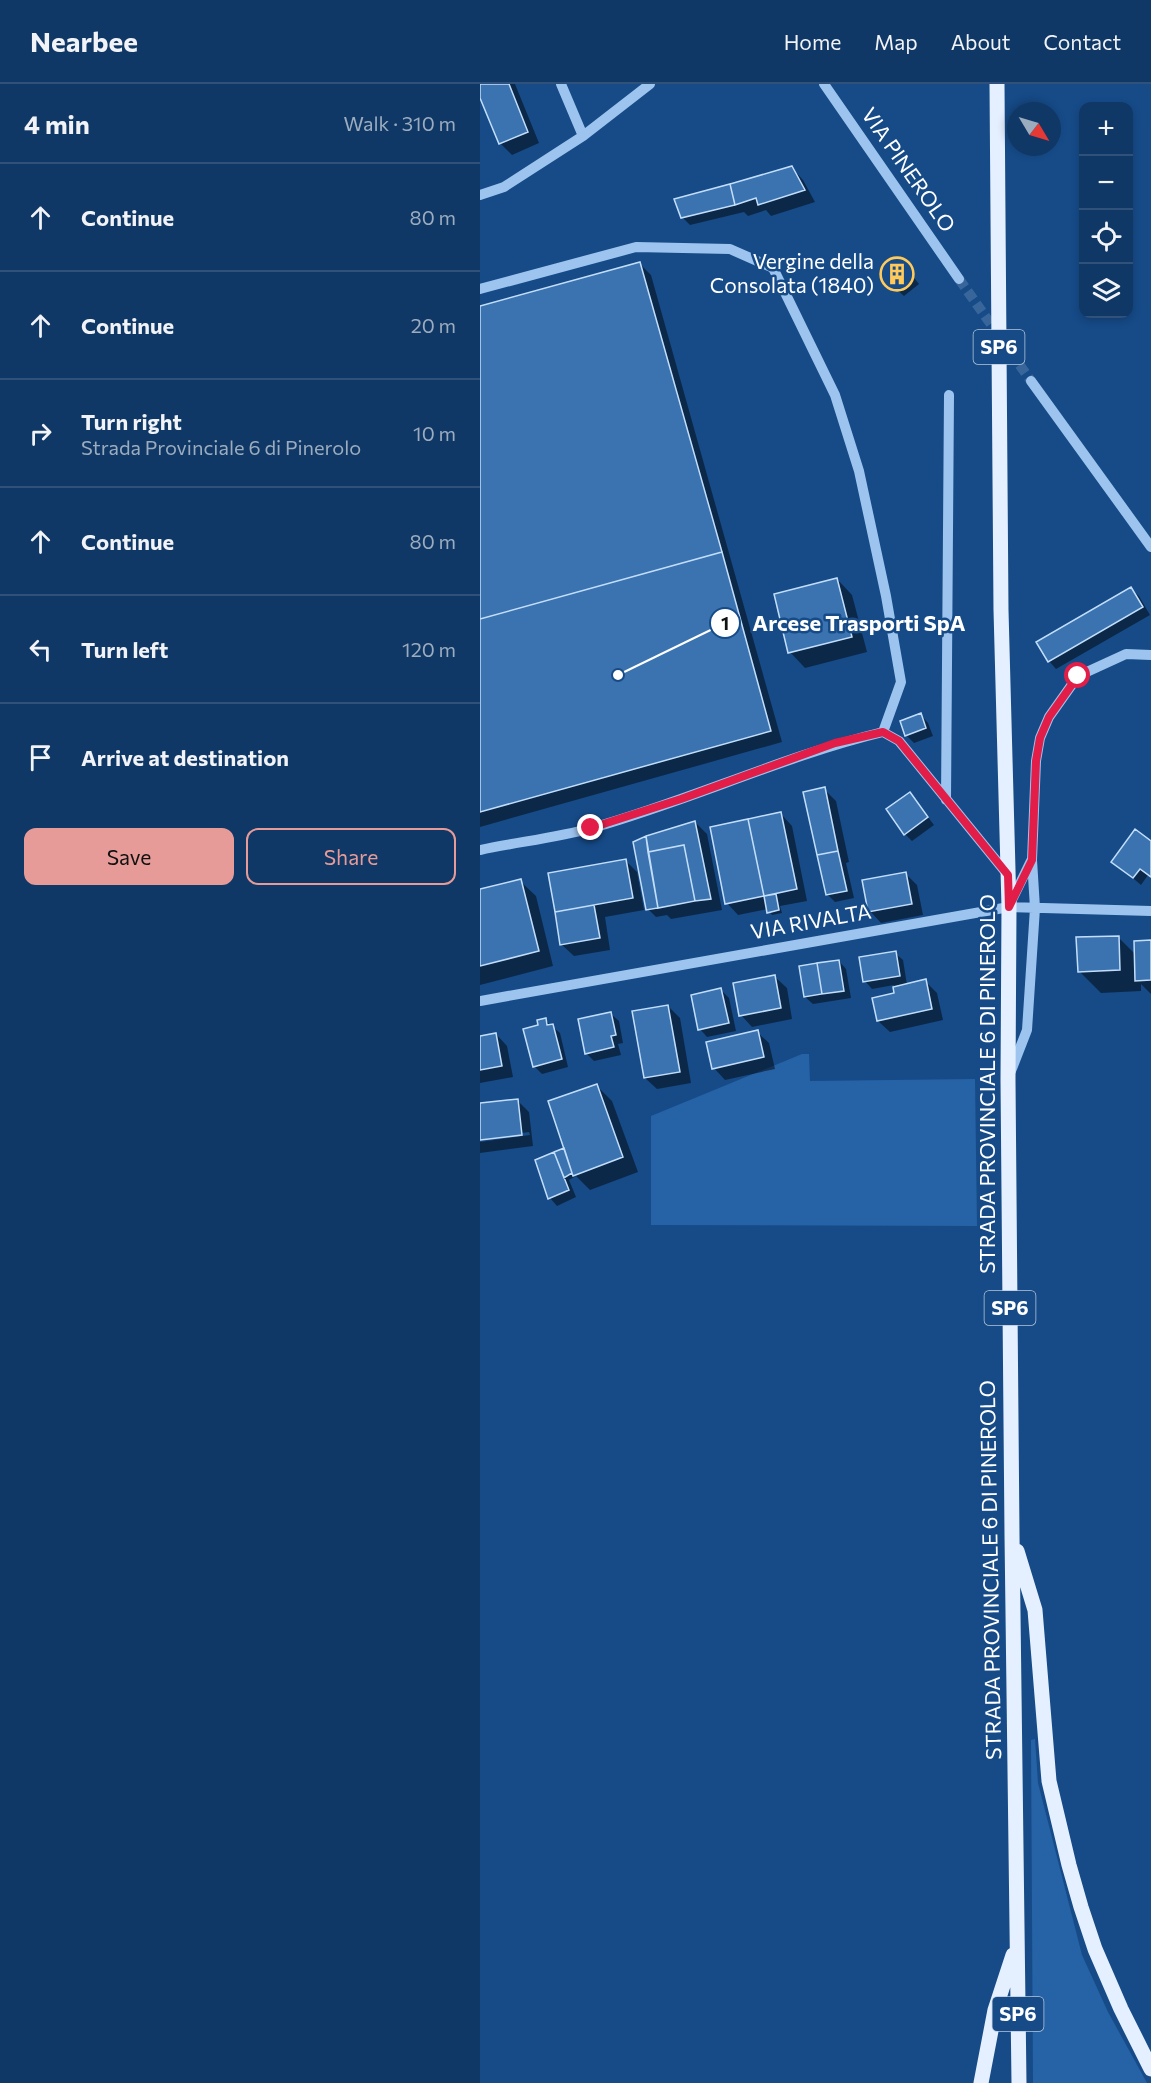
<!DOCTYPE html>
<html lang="en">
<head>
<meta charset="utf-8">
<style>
	:root { --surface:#103866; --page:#1e436f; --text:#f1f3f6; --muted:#9cacbf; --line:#30527a; --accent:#e69b98 }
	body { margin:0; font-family:Commissioner,sans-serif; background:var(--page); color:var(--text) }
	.controls { position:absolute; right:18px; top:18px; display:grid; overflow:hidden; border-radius:12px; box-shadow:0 3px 9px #0003 }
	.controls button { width:54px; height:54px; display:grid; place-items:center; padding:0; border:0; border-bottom:2px solid var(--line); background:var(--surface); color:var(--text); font:30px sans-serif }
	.compass { position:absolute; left:527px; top:18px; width:54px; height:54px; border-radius:50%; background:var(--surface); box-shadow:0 3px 9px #0003; rotate:128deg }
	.stop { position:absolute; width:18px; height:18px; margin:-14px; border:4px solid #e11d48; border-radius:50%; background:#fff }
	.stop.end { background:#e11d48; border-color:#fff; box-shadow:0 2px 6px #0008 }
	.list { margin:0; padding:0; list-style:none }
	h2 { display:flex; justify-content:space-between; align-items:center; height:78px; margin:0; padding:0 24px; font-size:26px }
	h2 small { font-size:20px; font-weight:400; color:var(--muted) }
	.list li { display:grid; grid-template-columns:39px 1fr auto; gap:18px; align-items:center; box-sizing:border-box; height:108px; padding:0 24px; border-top:2px solid var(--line) }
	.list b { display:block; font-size:22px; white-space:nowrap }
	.list p { margin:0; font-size:20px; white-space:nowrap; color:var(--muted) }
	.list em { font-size:20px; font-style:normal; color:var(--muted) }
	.actions { display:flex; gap:12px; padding:18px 24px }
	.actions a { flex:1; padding:14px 0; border:2px solid var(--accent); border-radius:12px; text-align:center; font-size:21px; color:var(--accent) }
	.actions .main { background:var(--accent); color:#111 }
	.icon { flex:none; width:33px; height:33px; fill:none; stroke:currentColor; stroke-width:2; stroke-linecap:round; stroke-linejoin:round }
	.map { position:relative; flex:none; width:671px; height:1999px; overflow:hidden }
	header { display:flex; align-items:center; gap:36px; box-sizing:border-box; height:84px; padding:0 30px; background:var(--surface); border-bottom:2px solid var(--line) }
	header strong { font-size:28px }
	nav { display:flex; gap:33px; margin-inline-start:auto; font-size:21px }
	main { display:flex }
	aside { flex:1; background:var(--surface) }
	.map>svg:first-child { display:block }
	.green { fill:#2563a6 }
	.shadow { fill:#0007 }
	.building { fill:#3a73b0; stroke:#c3defb; stroke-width:1.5 }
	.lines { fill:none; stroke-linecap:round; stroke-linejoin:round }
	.minor-tunnel { stroke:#39669a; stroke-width:10; stroke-dasharray:10 5; stroke-linecap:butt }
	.minor { stroke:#9dc4ee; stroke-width:10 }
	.major { stroke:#e4efff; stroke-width:15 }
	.route { stroke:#e11d48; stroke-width:8 }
	.labels { text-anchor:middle; stroke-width:5; stroke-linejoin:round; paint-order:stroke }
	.shield { fill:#164b88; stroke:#b9c9db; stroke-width:1.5 }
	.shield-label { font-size:20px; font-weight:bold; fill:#fff }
	.street-label { font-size:21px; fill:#fff; stroke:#164b88 }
	.poi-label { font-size:21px; fill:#fff; stroke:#164b88; text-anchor:end }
	.leader { fill:none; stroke:#fff; stroke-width:2 }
	.callout-dot { fill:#fff; stroke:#164b88; stroke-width:2 }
	.mark-label { font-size:18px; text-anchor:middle; font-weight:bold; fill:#111 }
	.callout-label { font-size:22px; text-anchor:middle; font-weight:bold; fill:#fff; stroke:#164b88; stroke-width:5; stroke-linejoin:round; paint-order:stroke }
</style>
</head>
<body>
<header>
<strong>Nearbee</strong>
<nav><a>Home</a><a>Map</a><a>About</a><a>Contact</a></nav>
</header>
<main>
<aside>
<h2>4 min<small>Walk · 310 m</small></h2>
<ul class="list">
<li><svg class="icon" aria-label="ahead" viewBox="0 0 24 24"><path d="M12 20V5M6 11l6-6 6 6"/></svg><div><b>Continue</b></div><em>80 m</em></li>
<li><svg class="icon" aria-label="ahead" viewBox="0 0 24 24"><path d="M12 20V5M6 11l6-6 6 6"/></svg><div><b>Continue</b></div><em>20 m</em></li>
<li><svg class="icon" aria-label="right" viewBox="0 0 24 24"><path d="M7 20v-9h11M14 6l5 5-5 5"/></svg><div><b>Turn right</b><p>Strada Provinciale 6 di Pinerolo</p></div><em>10 m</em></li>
<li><svg class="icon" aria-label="ahead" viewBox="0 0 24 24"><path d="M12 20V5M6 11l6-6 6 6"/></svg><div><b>Continue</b></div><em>80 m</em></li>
<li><svg class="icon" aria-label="left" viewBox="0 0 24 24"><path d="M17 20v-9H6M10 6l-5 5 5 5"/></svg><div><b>Turn left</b></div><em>120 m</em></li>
<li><svg class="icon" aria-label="arrive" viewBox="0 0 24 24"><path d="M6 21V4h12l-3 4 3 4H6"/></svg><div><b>Arrive at destination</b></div></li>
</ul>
<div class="actions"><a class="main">Save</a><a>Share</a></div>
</aside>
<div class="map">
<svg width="671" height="1999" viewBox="0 0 671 1999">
	<rect width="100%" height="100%" fill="#164b88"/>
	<path class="green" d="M322 970H329L330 997 495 995 497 1142 171 1141V1032Z
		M555 1655 558 1699 602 1871 628 1928 667 1999H553L551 1656Z"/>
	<path class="shadow" d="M0 0H35L59 59 32 71 20 59 0 11Z
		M312 84 323 96 335 118 291 132 286 126 268 132 264 128 210 141 202 133Z
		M159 179 171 191 302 658 0 743V223Z
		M426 184 439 200 424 212 416 205Z
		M357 495 372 511 387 568 325 584 310 568Z
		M651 505 659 512 670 531 576 585 569 577Z
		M441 631 448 639 453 652 434 659 426 651Z
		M344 705 356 717 369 778 366 779 374 814 355 818 347 810Z
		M430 710 454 741 432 757 425 750Z
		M301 730 312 742 327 817 300 822 302 829 292 831 288 825 258 831 247 819Z
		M215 738 227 750 242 826 191 835 187 831 176 833 168 825Z
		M655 747 671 759V793L668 791 661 801 633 777Z
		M145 776 157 788 164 826 125 833 130 866 94 872 82 861 69 790Z
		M425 789 437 801 443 831 401 839 390 827Z
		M40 797 56 812 73 882 0 901V807Z
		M638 853 656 871V858H671V910L661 900V907L621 909 599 887Z
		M415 869 423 876 427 901 445 897 457 909 463 936 410 948 398 937 416 910 414 901 392 905 385 897Z
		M359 877 366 885 371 914 333 920 325 913Z
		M295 893 307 904 312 935 272 943 261 931Z
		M241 906 249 914 256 947 227 953 220 945Z
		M188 922 200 934 211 999 177 1005 165 994Z
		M131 930 139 937 143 959 138 960 141 971 114 977 106 969Z
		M65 936 80 949 88 983 62 990 54 982Z
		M277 948 289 959 295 985 245 996 234 984Z
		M16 950 27 962 33 993 0 999V953Z
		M117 1002 132 1017 158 1088 110 1106 96 1092 89 1096 96 1113 77 1122 70 1114Z
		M37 1016 49 1028 53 1062 0 1069V1058L50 1051 49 1048 0 1055V1021Z"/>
	<path class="building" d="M0 0H29L48 48 19 60 0 14Z
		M312 82 325 106 278 121 276 114 255 121 250 100Z
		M250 100 255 121 201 134 194 115Z
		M419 174 433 192 415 206 401 188Z
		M160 178 242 468 0 535V222Z
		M242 468 291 647 0 728V535Z
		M357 494 372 553 308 569 294 510Z
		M651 503 663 523 568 578 556 558Z
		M441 629 446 644 425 652 420 637Z
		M345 703 358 767 337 771 323 708Z
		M430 708 448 733 424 751 406 725Z
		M301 728 317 805 284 812 268 735Z
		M268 735 284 812 245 820 230 743Z
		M215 737 231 815 215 817 204 761 168 768 166 752Z
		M655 745 671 757V793L660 785 653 794 631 778Z
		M166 752 178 824 166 826 153 758Z
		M204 761 215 817 178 824 168 768Z
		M358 767 367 807 346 811 337 771Z
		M146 775 153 814 75 828 68 789Z
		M426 788 432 820 388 828 382 796Z
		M41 795 59 867 0 882V805Z
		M296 810 299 826 287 829 284 812Z
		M114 821 120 854 80 861 75 828Z
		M639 852 640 886 598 888 596 853Z
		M671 856V896L655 897 654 857Z
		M416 867 420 892 383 898 379 873Z
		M359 876 364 907 342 910 337 879Z
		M337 879 342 910 324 913 319 882Z
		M295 891 301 924 259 932 253 899Z
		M446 895 452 925 397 937 392 914 414 909 413 903Z
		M241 904 249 939 218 946 211 911Z
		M188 921 200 988 164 994 152 927Z
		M131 928 136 951 131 952 134 963 105 970 98 935Z
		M66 934 67 941 73 940 82 975 53 983 43 945 58 941 57 936Z
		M278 946 284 973 232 985 226 958Z
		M16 949 22 982 0 986V952Z
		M117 1000 143 1073 93 1092 68 1017Z
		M38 1015 42 1051 0 1056V1019Z
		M84 1064 92 1089 84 1094 74 1068Z
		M74 1068 89 1106 68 1115 55 1076Z"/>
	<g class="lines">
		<path class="minor-tunnel" d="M479 195 551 297"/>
		<path class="minor" d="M81 0 103 52
			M344 0 479 195
			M0 111 24 103 103 52 170 0
			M0 205 156 163 250 165 293 184 355 311 379 387 406 512 421 598 403 648
			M551 297 671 463
			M466 716 469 311
			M0 766C37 758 76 754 112 744 211 716 304 672 403 648L419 657 528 791
			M530 820 551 777
			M0 917 529 823 671 827
			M531 987 547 946 555 824 552 776 556 677 560 654 569 633 598 592 646 570 671 571"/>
		<path class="major" d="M517 0 521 526 529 823 528 996 532 1451 539 1999
			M537 1467 555 1526 569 1697 589 1781 601 1823 615 1865 641 1925 671 1985
			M501 1999 515 1926 533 1871"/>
	</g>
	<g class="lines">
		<path class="route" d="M111 744 201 715 355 659 403 648 419 657 528 791 529 823 552 776 556 677 560 654 569 633 598 592"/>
	</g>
	<defs>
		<symbol id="building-ring" viewBox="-11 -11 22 22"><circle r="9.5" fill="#164b88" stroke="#ffca5a" stroke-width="1.5"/><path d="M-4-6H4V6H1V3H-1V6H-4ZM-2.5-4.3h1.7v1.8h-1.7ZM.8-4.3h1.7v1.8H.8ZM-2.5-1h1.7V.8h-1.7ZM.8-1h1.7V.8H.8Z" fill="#ffca5a"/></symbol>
	</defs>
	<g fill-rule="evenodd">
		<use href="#building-ring" x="398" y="171" width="38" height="38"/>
	</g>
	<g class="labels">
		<g class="shield">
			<rect x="493.5" y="246" width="51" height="34" rx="4.5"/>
			<rect x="504.5" y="1207" width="51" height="34" rx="4.5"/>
			<rect x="512.5" y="1913" width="51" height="34" rx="4.5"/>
		</g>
		<g class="shield-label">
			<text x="519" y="270">SP6</text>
			<text x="530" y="1231">SP6</text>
			<text x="538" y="1937">SP6</text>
		</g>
		<g class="street-label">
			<text transform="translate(428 86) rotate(55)" y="7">VIA PINEROLO</text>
			<text transform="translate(331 838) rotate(-10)" y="7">VIA RIVALTA</text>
			<text transform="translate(508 1000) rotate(-90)" y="7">STRADA PROVINCIALE 6 DI PINEROLO</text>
			<text transform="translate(511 1486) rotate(-91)" y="7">STRADA PROVINCIALE 6 DI PINEROLO</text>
		</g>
		<g class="poi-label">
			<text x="394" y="185">Vergine della<tspan x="394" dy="24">Consolata (1840)</tspan></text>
		</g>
	</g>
	<path class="leader" d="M138 591L245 539"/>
	<g class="callout-dot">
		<circle cx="138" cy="591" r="6"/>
		<circle cx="245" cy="539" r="15"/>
	</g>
	<g class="mark-label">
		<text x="245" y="546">1</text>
	</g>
	<g class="callout-label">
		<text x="379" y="547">Arcese Trasporti SpA</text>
	</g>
</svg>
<div class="controls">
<button>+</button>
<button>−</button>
<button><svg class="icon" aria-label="locate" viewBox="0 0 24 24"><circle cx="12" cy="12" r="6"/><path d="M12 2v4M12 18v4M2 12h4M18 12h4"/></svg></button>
<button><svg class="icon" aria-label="layers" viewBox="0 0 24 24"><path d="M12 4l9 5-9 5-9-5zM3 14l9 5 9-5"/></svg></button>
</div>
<svg class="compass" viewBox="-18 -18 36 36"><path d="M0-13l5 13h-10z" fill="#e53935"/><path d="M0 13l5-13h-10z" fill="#9cacbf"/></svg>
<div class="stop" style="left:598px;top:592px"></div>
<div class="stop end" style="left:111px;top:744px"></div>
</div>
</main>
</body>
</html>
